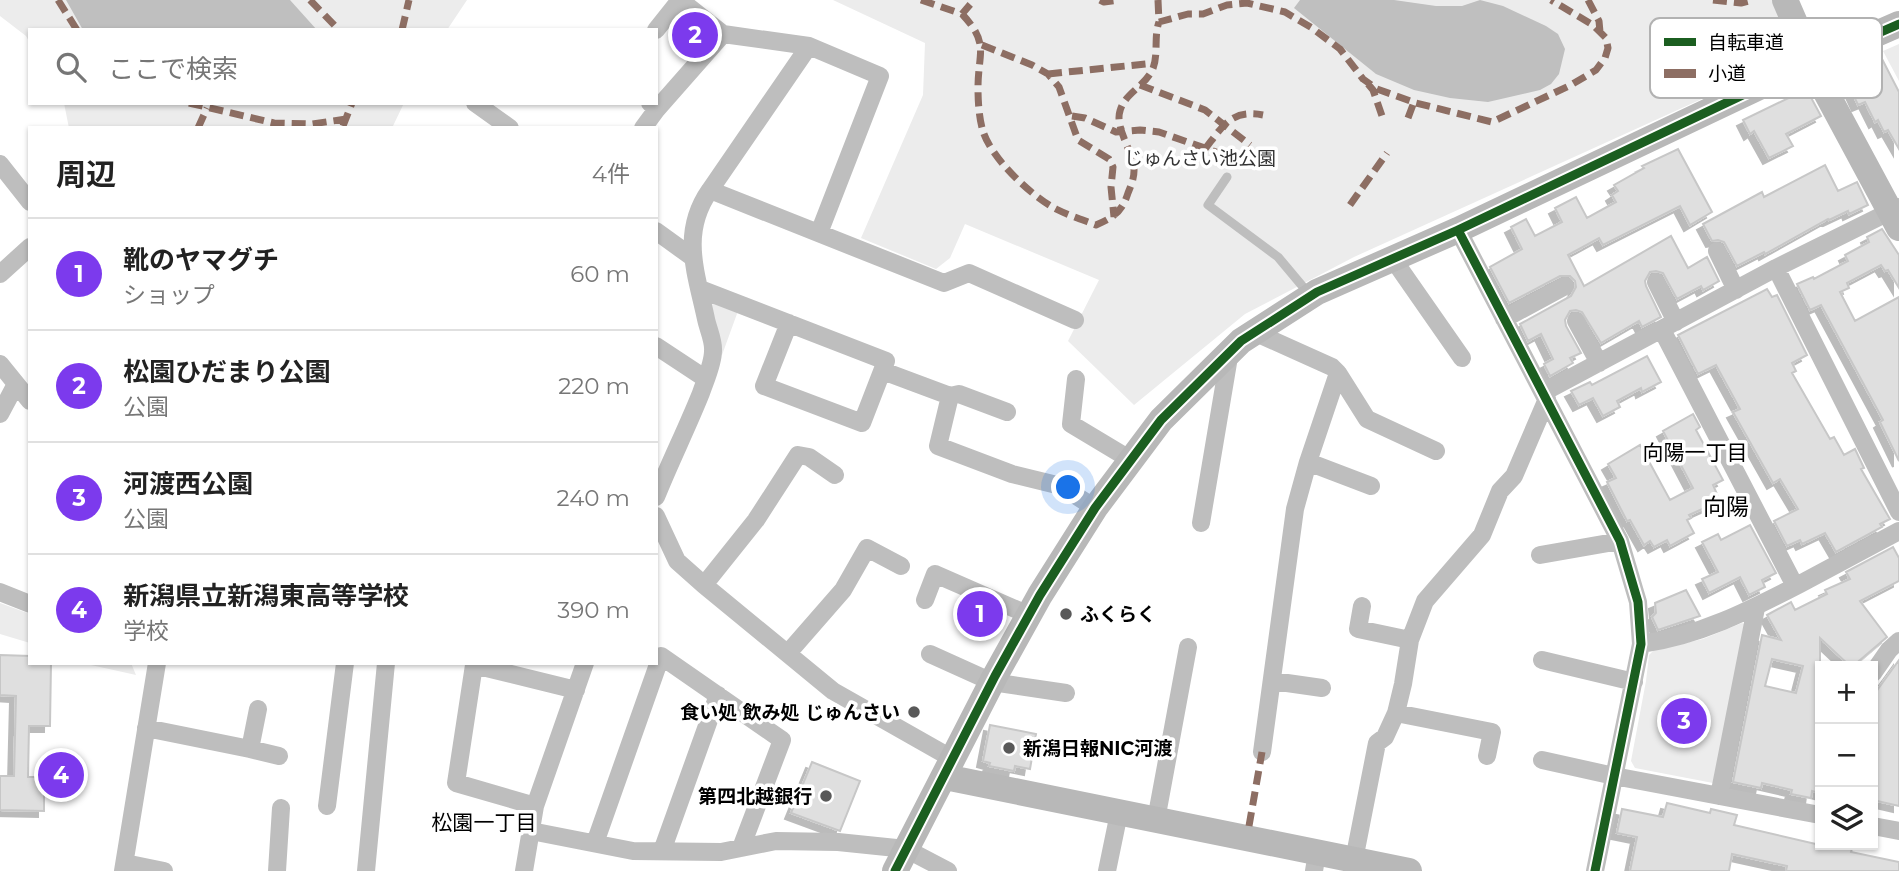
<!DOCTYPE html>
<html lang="ja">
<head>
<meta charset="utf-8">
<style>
	:root { --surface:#fff; --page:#f2f2f2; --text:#222; --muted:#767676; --line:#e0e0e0; --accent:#7c3aed }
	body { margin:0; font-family:Montserrat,"Noto Sans JP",sans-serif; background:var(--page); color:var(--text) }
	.controls { position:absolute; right:21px; bottom:21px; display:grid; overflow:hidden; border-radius:0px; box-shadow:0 2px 5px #0004 }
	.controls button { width:63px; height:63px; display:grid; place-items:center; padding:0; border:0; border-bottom:2px solid var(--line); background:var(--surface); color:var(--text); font:35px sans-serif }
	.you { position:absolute; left:1069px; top:488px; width:24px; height:24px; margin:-18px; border:5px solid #fff; border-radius:50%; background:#1a73e8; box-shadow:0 0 0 10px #1a73e833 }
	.badge { display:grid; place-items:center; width:46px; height:46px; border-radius:50%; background:var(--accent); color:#fff; font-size:23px; font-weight:700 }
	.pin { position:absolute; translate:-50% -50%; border:4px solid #fff; box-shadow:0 2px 7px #0006 }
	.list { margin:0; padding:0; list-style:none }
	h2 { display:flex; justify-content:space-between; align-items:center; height:91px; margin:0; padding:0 28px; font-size:30px }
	h2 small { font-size:23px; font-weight:400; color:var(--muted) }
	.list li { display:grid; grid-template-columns:46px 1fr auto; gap:21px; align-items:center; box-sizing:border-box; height:112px; padding:0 28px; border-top:2px solid var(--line) }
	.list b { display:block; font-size:26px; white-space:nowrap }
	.list p { margin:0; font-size:23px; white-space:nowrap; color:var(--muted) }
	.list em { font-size:23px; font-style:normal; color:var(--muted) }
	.icon { flex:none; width:38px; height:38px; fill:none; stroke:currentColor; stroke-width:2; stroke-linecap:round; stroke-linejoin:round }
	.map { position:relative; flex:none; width:1899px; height:871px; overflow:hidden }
	.search { position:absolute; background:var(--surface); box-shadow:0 2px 5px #0004; left:28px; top:28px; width:630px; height:77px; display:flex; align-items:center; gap:18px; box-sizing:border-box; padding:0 24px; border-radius:0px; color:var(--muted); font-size:26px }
	.panel { position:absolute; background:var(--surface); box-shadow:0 2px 5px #0004; left:28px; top:126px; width:630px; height:539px; border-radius:0px }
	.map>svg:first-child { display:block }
	.green { fill:#ececec }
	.water { fill:#bfbfbf }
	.building { fill:#dfdfdf; stroke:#c7c7c7; stroke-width:2; fill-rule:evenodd; filter:url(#shadow) }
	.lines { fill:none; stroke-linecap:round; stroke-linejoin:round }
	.lane { stroke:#bebebe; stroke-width:9 }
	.street { stroke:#bebebe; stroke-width:18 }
	.secondary { stroke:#b8b8b8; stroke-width:26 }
	.quiet { stroke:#8d6e63; stroke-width:7; stroke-dasharray:14 7; stroke-linecap:butt }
	.cycleway-casing { stroke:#fff; stroke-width:13 }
	.cycleway { stroke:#1b5e20; stroke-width:9 }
	.poi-dot { fill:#595959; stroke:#fff; stroke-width:2.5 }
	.labels { text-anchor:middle; stroke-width:7; stroke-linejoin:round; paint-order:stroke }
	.park-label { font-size:19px; fill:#333; stroke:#fff }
	.poi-label { font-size:19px; font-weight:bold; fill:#000; stroke:#fff; text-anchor:start }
	.neighbourhood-label { font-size:21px; fill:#000; stroke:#fff }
	.quarter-label { font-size:23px; fill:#000; stroke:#fff }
	.key { fill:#fff; stroke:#b2b2b2; stroke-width:2 }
	.key-label { font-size:19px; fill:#000 }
</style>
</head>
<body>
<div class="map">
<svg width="1899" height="871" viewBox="0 0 1899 871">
	<defs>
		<filter id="shadow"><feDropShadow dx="-6" dy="6" stdDeviation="0" flood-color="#0004"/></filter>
	</defs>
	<rect width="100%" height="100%" fill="#fff"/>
	<path class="green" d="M0 0H467L447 30H30V43L26 36 0 16Z
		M833 0H1772L1793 49 1790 59 1354 257 1245 314 1134 405 1068 341 1099 280 965 224 950 258 936 269 861 238 923 95 925 43Z
		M689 12 711 30 710 39 700 51 669 26 679 14Z
		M1899 44V81L1883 51Z
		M64 103H404L393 126 394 128H69Z
		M714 303 738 311 722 355 718 352 708 308Z
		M0 603 30 614V643L0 634Z
		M1742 623 1749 626 1713 783 1635 768 1631 761 1646 681 1649 655 1654 650 1703 639Z
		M82 663H131L136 675Z"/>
	<path class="water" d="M66 0H290L317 30H83Z
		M1300 0H1394L1436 6H1462L1480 0 1503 6 1546 26 1558 34 1565 49 1559 74 1551 84 1540 90 1488 102 1450 98 1414 90 1376 74 1294 8Z"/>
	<path class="building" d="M1881 57 1899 92V149L1888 130 1884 132 1878 120 1875 122 1865 102 1858 105 1848 83 1851 81 1846 69 1862 62 1864 65Z
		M1803 91 1808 92 1821 116 1786 134 1793 146 1769 158 1754 131 1750 134 1743 120Z
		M1678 149 1712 212 1690 225 1680 206 1603 245 1599 238 1568 255 1584 286 1671 236 1688 268 1707 257 1719 281 1703 290 1701 286 1677 299 1663 273 1656 271 1650 272 1645 281 1646 286 1661 317 1642 327 1639 321 1601 343 1582 312 1576 310 1570 311 1565 320 1566 326 1581 353 1570 358 1573 363 1550 376 1544 364 1553 359 1541 334 1528 341 1520 324 1571 296 1576 287 1575 281 1570 276H1560L1509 303 1490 267 1522 249 1511 227 1526 219 1535 236 1562 222 1555 208 1576 197 1587 218 1616 202 1612 195 1618 191 1614 185 1644 168 1642 166Z
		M1825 165 1838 191 1857 182 1868 205 1849 214 1848 211 1829 220 1828 219 1765 254 1764 252 1737 266 1724 242 1718 240 1712 241 1703 224 1762 192 1764 197Z
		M1882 229 1899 255V288L1888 270 1885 271 1881 265 1847 283 1849 288 1840 292 1855 321 1899 297V461L1880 422 1883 420 1821 305 1810 310 1797 284 1813 277 1814 279 1848 261 1845 255 1869 242 1867 237Z
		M1767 289 1772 297 1777 295 1807 355 1792 363 1796 371 1792 373 1830 439 1834 437 1844 455 1855 449 1864 468 1861 469 1890 519 1880 524 1882 527 1836 552 1825 533 1802 544 1800 540 1787 546 1774 521 1798 509 1780 479 1773 483 1733 412 1740 409 1716 365 1698 374 1678 335Z
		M1647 356 1661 382 1642 392 1641 388 1617 401 1620 407 1603 416 1593 398 1579 405 1571 391 1590 382 1592 385Z
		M1693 414 1700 427 1696 430 1723 480 1713 485 1720 501 1689 515 1691 518 1687 520 1694 533 1670 546 1667 540 1654 547 1650 541 1644 545 1630 520 1627 521 1607 482 1616 478 1608 464 1640 445 1670 500 1693 488 1663 431Z
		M1750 525 1776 573 1762 580 1765 587 1749 595 1740 577 1709 593 1702 579 1718 572 1702 542 1718 534 1721 540Z
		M1893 547 1899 558V581L1860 601 1887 637 1853 666H1850L1820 638V734L1817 748 1820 749V793L1812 791 1811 798 1791 794 1792 790 1762 783 1761 788 1733 782 1762 635 1781 640 1767 615 1791 602 1795 610 1827 594 1825 590 1850 579 1846 572ZM1772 659 1803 666 1796 693 1765 686Z
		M1686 590 1700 616 1658 630 1652 617 1656 613 1655 603Z
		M0 655 30 656V663H51L50 726H29L28 777H44V811L0 810V776H14L16 696 0 695Z
		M1899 660V806L1873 800V696Z
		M990 725 1036 734 1030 769 1015 766 1014 771 989 766 990 763 983 761Z
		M812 762 860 781 840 831 791 813Z
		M1667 803 1710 813 1711 809 1737 815 1734 825 1820 845H1853L1851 852 1899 862V871H1786L1787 866 1732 854 1729 871H1630L1637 837 1617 833 1622 809 1663 817Z"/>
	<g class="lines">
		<path class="lane" d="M1227 177 1208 205 1278 257 1309 294"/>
		<path class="street" d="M656 30 680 0 723 34 809 46 880 76 819 233
			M809 46 710 190 944 283 969 273 1075 320
			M475 103 510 128
			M657 109 723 34
			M643 128 657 109 650 103
			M0 164 30 202
			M1458 230 1620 541 1638 602 1641 644 1595 871
			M656 231 692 257
			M1717 251 1736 290
			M1393 259 1462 358
			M1776 268 1899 512
			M0 274 30 247
			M1656 282 1676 322
			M700 289 886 361 862 423 764 386 789 323
			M1504 319 1565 286
			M1576 321 1599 363
			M1662 330 1795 586
			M1254 332 1332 367 1338 373 1308 462 1295 509 1262 752
			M656 346 706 379
			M0 364 30 401
			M883 371 950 396 938 446 1012 474 1061 486 1095 508
			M1338 373 1367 419 1436 451
			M1076 379 1071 424 1131 460
			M1544 392 1776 268 1899 207
			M950 396 959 394 1007 412
			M0 414 16 384
			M1308 462 1371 486
			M656 497C670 462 687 428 701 393 705 381 713 364 713 351 714 341 708 329 706 319 696 272 680 233 710 190
			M656 516 677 561 704 585 833 691 953 759
			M1201 523 1230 351
			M1540 555 1620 541
			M704 585 756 520 798 455 809 457 835 475
			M0 592 30 604
			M925 600 935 574 1029 615
			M1362 606 1358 629 1410 640
			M1641 644C1699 636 1748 611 1800 584 1833 566 1866 549 1899 531
			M788 653 843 590 867 548 901 566
			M930 654 992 682 1066 693
			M1542 660 1634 682
			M1873 673 1889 650 1899 641
			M1273 681 1322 688
			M1396 713 1492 732 1487 756
			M146 728 250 749 258 709
			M250 749 279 756
			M1542 760 1614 776 1820 815
			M1719 796 1756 608
			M327 806 345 663
			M535 806 456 783 474 665 576 690
			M1156 820 1188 647
			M1873 826 1899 831
			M531 831 633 851 721 852 776 841 838 842 906 849 948 871
			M595 843 661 656 782 740 741 848
			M662 851 718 695
			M1354 860 1377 743 1385 737 1396 713 1403 684 1410 640 1425 601 1482 535 1500 491 1514 476 1547 399
			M125 863 164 871
			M123 871 157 663
			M277 871 281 808
			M366 871 386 663
			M524 871 535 806 585 663
			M1107 871 1119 813
			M1314 871 1317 853"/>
		<path class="secondary" d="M1785 0 1821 83 1899 228
			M945 777 1409 871
			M895 871 995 676 1040 595 1095 508 1161 420 1241 341 1317 292 1458 230 1812 62 1899 24"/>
		<path class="quiet" d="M58 0 77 30
			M310 0 339 30
			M921 0 962 14 974 0
			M1100 0 1104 2 1120 0
			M1158 0 1159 22 1188 14H1203L1227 5 1247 3 1285 12 1312 28 1340 49 1363 79 1377 89 1416 103 1492 122 1571 85 1596 70 1605 58 1608 48 1606 38 1593 25 1551 0
			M1588 0 1599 21 1600 32
			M1713 0 1741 3 1753 0
			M962 14C990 44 978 52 978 88 978 101 979 119 983 131 991 158 1031 196 1056 209 1068 215 1083 220 1096 225 1114 217 1122 212 1128 193 1132 183 1136 174 1133 162 1130 149 1115 125 1120 111 1124 95 1141 88 1150 74 1160 60 1153 38 1159 22
			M402 30 409 0
			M982 45 1032 65 1048 74 1059 87 1078 140 1109 159 1113 167 1111 187 1114 217
			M1048 74 1155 63
			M1368 84 1373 90 1382 116
			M1140 85 1205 110 1250 145
			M189 103 274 123 312 124 346 119
			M1072 116 1085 118 1116 132 1140 130 1159 132 1239 160
			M1408 118 1414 102
			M343 126 352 103
			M198 128 207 108
			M1205 149C1223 126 1231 109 1263 115
			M1350 205 1387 153
			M1249 826 1262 752"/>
		<defs>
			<path id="cycleway" d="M1458 230 1620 541 1638 602 1641 644 1595 871
				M895 871 995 676 1040 595 1095 508 1161 420 1241 341 1317 292 1458 230 1812 62 1899 24"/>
		</defs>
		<use href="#cycleway" class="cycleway-casing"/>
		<use href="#cycleway" class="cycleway"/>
	</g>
	<g class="poi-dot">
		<circle cx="1066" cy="614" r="7"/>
		<circle cx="914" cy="712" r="7"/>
		<circle cx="1009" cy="748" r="7"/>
		<circle cx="826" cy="796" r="7"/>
	</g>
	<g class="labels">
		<g class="park-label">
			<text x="1200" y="165">じゅんさい池公園</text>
		</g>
		<g class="poi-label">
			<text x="1080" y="621">ふくらく</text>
			<text x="900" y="719" text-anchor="end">食い処 飲み処 じゅんさい</text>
			<text x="1023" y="755">新潟日報NIC河渡</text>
			<text x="812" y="803" text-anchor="end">第四北越銀行</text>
		</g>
		<g class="neighbourhood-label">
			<text x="1695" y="460">向陽一丁目</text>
			<text x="484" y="830">松園一丁目</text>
		</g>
		<g class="quarter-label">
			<text x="1726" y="515">向陽</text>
		</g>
	</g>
	<rect x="1650" y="18" width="232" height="80" rx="10" class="key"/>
	<rect x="1664" y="38" width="32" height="8" fill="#1b5e20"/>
	<rect x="1664" y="69" width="32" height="9" fill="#8d6e63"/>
	<g class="key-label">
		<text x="1708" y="49">自転車道</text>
		<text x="1708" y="80">小道</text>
	</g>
</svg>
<div class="controls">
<button>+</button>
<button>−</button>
<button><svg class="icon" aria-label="layers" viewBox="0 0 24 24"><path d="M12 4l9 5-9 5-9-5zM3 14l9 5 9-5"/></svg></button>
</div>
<div class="you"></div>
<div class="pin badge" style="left:980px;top:614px">1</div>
<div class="pin badge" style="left:695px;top:35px">2</div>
<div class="pin badge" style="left:1684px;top:721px">3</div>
<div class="pin badge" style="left:61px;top:775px">4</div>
<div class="search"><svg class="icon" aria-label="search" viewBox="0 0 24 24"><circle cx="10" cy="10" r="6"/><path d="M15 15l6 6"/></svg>ここで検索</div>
<section class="panel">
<h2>周辺<small>4件</small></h2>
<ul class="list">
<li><span class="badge">1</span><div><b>靴のヤマグチ</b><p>ショップ</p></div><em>60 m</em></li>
<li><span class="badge">2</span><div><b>松園ひだまり公園</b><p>公園</p></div><em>220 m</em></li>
<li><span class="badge">3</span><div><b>河渡西公園</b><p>公園</p></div><em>240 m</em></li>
<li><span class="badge">4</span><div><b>新潟県立新潟東高等学校</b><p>学校</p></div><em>390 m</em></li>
</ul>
</section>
</div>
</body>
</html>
